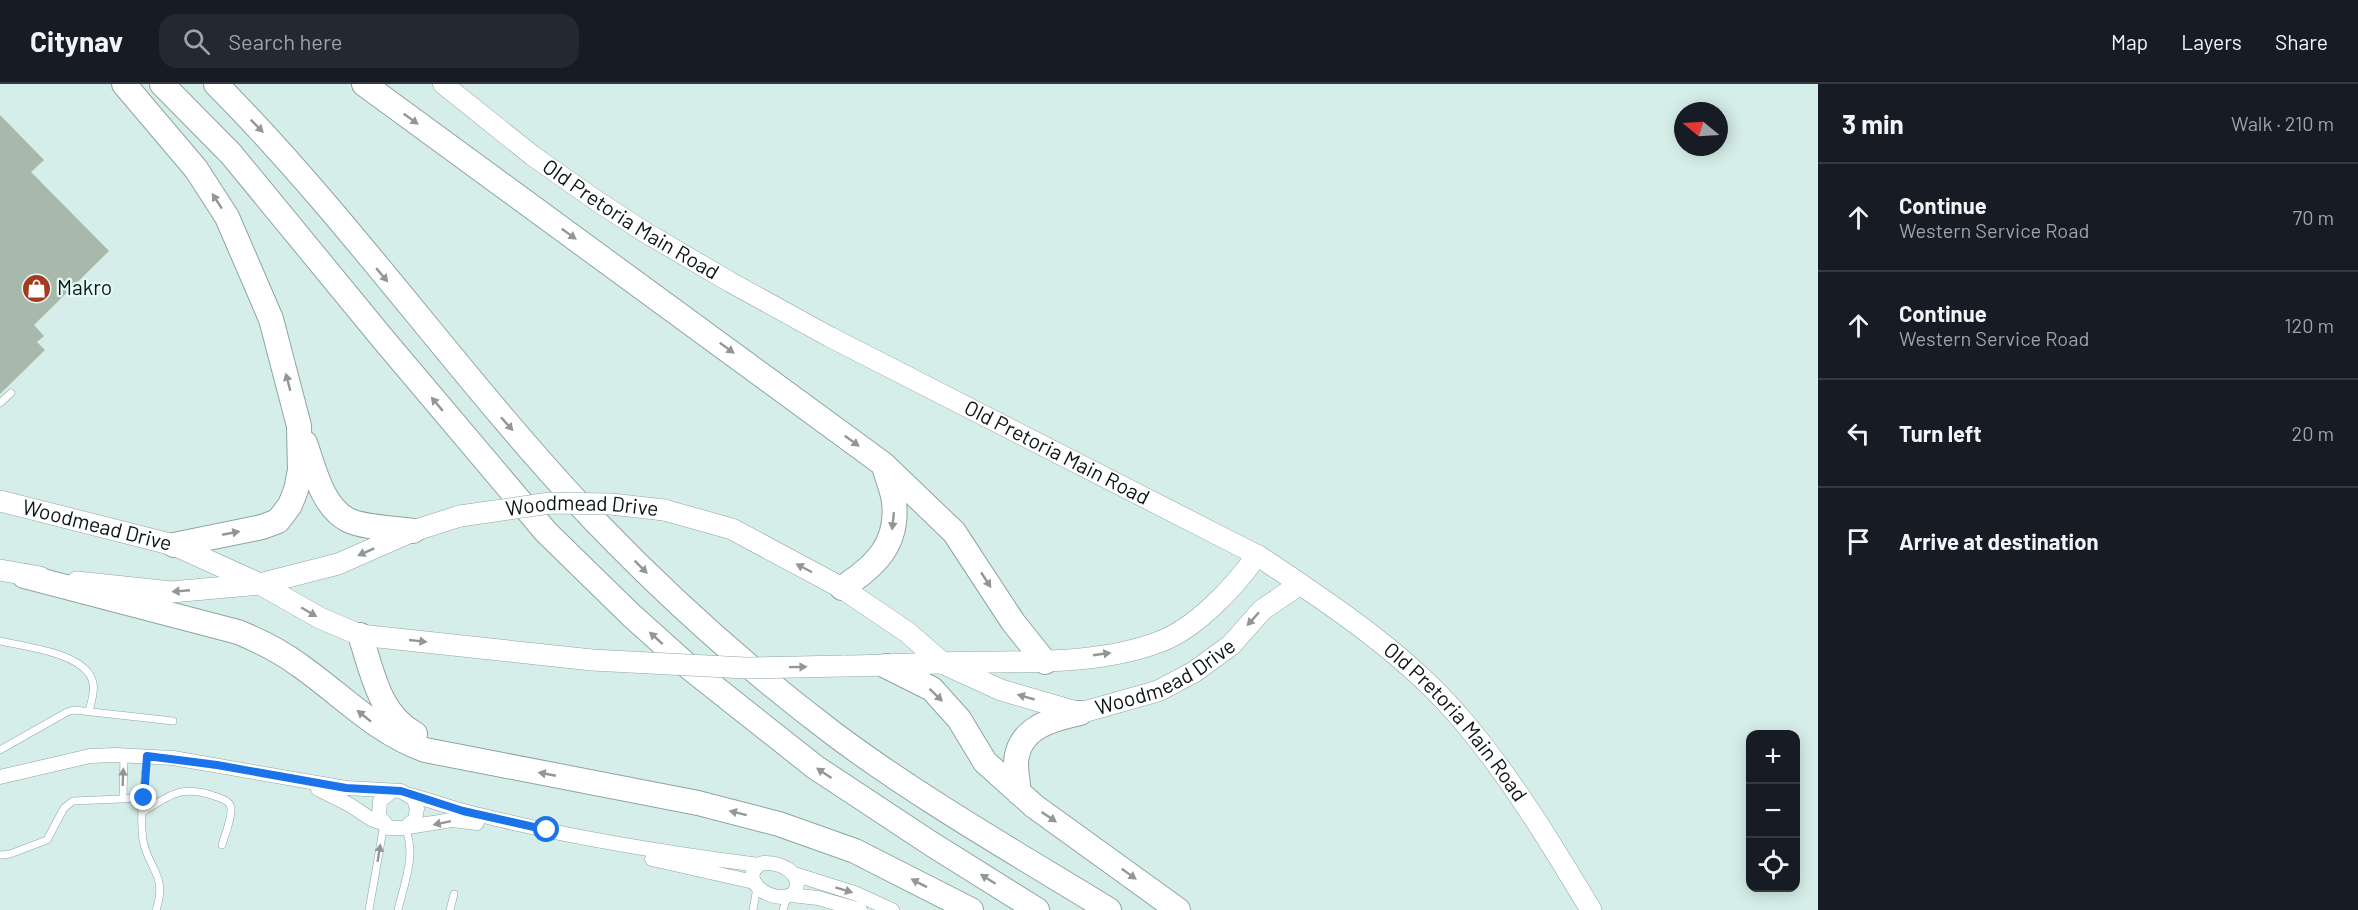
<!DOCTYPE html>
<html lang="en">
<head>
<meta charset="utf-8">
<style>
	:root { --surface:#171b24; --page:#242831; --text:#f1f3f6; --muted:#9ea1a6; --line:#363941 }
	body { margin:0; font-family:Barlow,sans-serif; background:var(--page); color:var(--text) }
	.controls { position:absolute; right:18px; bottom:18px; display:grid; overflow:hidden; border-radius:12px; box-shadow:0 3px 15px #0003 }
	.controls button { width:54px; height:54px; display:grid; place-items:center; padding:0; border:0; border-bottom:2px solid var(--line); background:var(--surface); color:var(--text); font:30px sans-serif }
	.compass { position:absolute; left:1674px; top:18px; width:54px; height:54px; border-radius:50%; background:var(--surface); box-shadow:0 3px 15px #0003; rotate:288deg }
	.stop { position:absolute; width:18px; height:18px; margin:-14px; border:4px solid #1a73e8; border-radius:50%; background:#fff }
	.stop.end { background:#1a73e8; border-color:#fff; box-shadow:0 2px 6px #0008 }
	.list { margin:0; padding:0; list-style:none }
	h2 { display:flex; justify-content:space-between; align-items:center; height:78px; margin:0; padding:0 24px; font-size:26px }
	h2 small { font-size:20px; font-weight:400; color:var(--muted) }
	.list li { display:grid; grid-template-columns:39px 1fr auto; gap:18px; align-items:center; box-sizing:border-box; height:108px; padding:0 24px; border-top:2px solid var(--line) }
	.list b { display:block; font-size:22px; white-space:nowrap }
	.list p { margin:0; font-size:20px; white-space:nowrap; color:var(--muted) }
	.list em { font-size:20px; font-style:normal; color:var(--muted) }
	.icon { flex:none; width:33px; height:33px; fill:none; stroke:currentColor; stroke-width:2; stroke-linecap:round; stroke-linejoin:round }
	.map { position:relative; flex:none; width:1818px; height:826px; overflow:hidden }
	header { display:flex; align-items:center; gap:36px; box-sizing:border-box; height:84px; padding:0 30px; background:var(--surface); border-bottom:2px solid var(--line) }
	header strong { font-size:28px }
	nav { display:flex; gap:33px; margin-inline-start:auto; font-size:21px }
	.search { width:420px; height:54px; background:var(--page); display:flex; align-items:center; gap:15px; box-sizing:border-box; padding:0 21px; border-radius:18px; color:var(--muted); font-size:22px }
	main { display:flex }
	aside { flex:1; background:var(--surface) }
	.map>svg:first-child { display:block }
	.building { fill:#a8b9ac }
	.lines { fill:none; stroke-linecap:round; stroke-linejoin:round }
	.lane-casing { stroke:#8ea5a1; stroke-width:8 }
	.street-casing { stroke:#8ea5a1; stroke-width:15 }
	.secondary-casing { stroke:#8ea5a1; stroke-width:21 }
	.primary-casing { stroke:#8ea5a1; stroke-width:22 }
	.highway-casing { stroke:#8ea5a1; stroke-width:26 }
	.lane { stroke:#fff; stroke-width:7 }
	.street { stroke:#fff; stroke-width:14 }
	.secondary { stroke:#fff; stroke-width:20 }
	.primary { stroke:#fff; stroke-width:21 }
	.highway { stroke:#fff; stroke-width:24 }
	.primary-bridge-casing { stroke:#8ea5a1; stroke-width:22; stroke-linecap:butt }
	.primary-bridge { stroke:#fff; stroke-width:21 }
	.oneway { fill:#929695 }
	.route { stroke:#1a73e8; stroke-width:8 }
	.labels { text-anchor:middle; stroke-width:4.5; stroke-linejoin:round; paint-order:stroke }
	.street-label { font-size:21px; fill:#0d1614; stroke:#e3fbf7 }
	.poi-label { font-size:21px; fill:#0d1614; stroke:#e3fbf7; text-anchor:start }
</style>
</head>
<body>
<header>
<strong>Citynav</strong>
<div class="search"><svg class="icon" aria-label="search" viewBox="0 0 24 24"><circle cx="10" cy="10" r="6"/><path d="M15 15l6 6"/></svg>Search here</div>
<nav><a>Map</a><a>Layers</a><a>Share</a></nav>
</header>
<main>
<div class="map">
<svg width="1818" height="826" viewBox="0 0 1818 826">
	<rect width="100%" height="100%" fill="#d6eee9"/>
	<path class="building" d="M0 31 44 76 31 88 109 167 34 241 44 252 37 258 45 266 0 310Z"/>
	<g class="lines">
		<defs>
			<path id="lane" d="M0 319 11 309
				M0 557C25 563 87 569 93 599 95 608 91 619 89 627
				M0 666 67 628 74 626 173 637
				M147 672C145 699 139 729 143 756 148 785 168 791 156 826
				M123 714 124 671
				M143 728C171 710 184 700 217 713 223 715 230 717 231 724 232 735 225 750 222 761
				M0 771 10 770 47 756 64 724 73 717 144 714
				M369 826 384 740
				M398 826C404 800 417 770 405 744
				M450 826 454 810
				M753 826 757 803
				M783 826 787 813"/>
			<path id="street" d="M0 693 90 672 116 671 173 674 346 704 401 707 414 715 417 725 415 735 405 744H389L379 732 380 717 391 708
				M318 705 350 721 371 735 382 739
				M410 711C434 717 456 726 480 731 572 754 665 769 759 781
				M408 743 452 736 477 739
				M652 775 754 798
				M763 779C779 778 804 788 795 808 775 825 733 793 763 779Z
				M794 790 857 810 892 826
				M791 811 818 814 860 826"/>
			<g id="secondary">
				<path id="s1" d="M443 0 533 72 597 117 643 147 730 198 830 253 1257 471"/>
			</g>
			<g id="primary">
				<path id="s2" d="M0 417 174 461 260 500 320 534 360 551 592 576"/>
				<path id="s3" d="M664 426 732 445 842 504 907 548 944 580 1001 606 1080 629 1158 607 1194 588 1231 561 1262 526 1300 500"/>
				<path d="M0 486 40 493"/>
				<path d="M77 498 171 508 260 500 338 480 413 447 460 432"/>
				<path id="s4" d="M844 582C895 581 945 578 996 578 1048 578 1109 577 1159 558 1195 545 1235 503 1257 471 1330 520 1406 569 1463 637 1512 695 1552 761 1591 826"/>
			</g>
			<path id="highway" d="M124 0 196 85 227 133 271 235 299 342 300 386 296 406 290 421 278 437 262 443 174 461
				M162 0 231 70 383 255 546 448 631 531 690 584 815 683 930 759 1037 826
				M216 0C352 137 462 297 595 437 669 514 749 586 834 650 921 715 1016 769 1109 826
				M364 0 883 380 954 448 1013 538 1045 578
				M305 359C314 384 322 423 348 436 364 444 395 444 413 447
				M24 492 238 548C260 557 280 567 299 581 341 610 375 648 425 666L698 719 779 740 855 767 971 826
				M842 504C874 483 899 461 894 418 893 407 887 394 884 382
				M360 551C373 589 378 629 415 650
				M886 582 932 605 959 635 985 678 1034 722 1178 826
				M1019 709C1018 699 1016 689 1016 680 1017 644 1052 635 1080 629"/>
		</defs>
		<use href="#lane" class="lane-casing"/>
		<use href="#street" class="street-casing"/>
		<use href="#secondary" class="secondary-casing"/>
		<use href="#primary" class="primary-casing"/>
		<use href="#highway" class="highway-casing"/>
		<use href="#lane" class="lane"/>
		<use href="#street" class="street"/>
		<use href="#secondary" class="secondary"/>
		<use href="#primary" class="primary"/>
		<use href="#highway" class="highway"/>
		<defs>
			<g id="primary-bridge">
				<path id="s5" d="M460 432 550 419 611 420 664 426"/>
				<path d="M592 576 746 584 844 582"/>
			</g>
		</defs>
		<use href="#primary-bridge" class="primary-bridge-casing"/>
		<use href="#primary-bridge" class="primary-bridge"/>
	</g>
	<defs><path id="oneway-solid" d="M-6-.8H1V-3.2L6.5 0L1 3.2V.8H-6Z" transform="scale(1.5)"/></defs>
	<g class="oneway">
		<use href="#oneway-solid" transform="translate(411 35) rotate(36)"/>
		<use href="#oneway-solid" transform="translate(257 42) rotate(45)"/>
		<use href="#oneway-solid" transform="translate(217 117) rotate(-123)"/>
		<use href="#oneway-solid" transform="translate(569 150) rotate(36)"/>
		<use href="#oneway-solid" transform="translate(382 191) rotate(50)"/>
		<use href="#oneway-solid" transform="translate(727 264) rotate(36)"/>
		<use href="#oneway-solid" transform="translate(288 298) rotate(-105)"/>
		<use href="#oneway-solid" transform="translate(437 320) rotate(-130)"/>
		<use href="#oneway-solid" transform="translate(507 340) rotate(48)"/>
		<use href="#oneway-solid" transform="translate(852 357) rotate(36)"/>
		<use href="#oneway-solid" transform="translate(893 437) rotate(96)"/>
		<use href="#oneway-solid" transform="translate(231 449) rotate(-11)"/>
		<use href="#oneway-solid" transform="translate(366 468) rotate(156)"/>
		<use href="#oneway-solid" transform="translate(641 483) rotate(45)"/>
		<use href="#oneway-solid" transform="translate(804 484) rotate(-152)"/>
		<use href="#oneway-solid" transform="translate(986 496) rotate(57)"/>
		<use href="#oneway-solid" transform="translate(181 507) rotate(175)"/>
		<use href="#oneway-solid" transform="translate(309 528) rotate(30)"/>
		<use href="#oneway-solid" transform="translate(1253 535) rotate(132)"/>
		<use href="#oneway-solid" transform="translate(656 554) rotate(-138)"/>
		<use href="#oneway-solid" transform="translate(418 557) rotate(6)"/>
		<use href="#oneway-solid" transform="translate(1102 570) rotate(-8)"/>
		<use href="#oneway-solid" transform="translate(798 583) rotate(-1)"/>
		<use href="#oneway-solid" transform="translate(936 611) rotate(44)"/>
		<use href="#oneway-solid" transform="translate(1026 613) rotate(-164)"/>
		<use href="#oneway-solid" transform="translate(364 632) rotate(-141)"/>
		<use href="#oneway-solid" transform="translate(824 689) rotate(-146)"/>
		<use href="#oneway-solid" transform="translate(547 690) rotate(-169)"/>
		<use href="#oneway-solid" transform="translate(123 693) rotate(-88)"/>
		<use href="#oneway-solid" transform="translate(738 729) rotate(-166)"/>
		<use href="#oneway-solid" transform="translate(1049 733) rotate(34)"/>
		<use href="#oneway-solid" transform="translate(442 739) rotate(168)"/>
		<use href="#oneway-solid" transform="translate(379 769) rotate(-81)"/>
		<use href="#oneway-solid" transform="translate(1129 790) rotate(36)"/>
		<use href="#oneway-solid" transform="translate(988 795) rotate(-148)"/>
		<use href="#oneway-solid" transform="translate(919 799) rotate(-153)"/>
		<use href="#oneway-solid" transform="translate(844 806) rotate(17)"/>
	</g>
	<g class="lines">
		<path class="route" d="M144 714 147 672 217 681 346 704 401 707 463 727 547 746"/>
	</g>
	<defs>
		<symbol id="shop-disc" viewBox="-11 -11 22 22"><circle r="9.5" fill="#a33b21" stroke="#e3fbf7"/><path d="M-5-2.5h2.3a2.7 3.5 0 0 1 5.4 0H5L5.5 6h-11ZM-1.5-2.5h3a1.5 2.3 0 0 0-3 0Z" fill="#fff"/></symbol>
	</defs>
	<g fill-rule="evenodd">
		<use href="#shop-disc" x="20" y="188" width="33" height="33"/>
	</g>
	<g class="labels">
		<g class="street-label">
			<text dy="7" stroke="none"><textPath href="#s1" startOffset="232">Old Pretoria Main Road</textPath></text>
			<text dy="7" stroke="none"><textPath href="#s1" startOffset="718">Old Pretoria Main Road</textPath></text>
			<text dy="7" stroke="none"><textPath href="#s5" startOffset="123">Woodmead Drive</textPath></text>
			<text dy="7" stroke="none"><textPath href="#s2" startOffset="100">Woodmead Drive</textPath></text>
			<text dy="7" stroke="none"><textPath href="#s3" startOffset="561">Woodmead Drive</textPath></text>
			<text dy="7" stroke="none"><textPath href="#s4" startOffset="711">Old Pretoria Main Road</textPath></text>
		</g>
		<g class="poi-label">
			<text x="57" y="211">Makro</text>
		</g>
	</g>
</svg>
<div class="controls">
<button>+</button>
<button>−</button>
<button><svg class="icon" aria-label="locate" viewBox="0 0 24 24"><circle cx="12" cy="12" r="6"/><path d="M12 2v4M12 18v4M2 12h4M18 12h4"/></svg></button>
</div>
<svg class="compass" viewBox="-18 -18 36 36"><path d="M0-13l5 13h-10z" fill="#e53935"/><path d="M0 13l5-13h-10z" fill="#9ea1a6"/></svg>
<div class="stop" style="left:547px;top:746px"></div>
<div class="stop end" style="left:144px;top:714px"></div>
</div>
<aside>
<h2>3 min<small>Walk · 210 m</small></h2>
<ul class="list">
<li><svg class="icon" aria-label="ahead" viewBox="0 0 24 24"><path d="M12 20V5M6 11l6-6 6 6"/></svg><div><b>Continue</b><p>Western Service Road</p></div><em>70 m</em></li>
<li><svg class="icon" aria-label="ahead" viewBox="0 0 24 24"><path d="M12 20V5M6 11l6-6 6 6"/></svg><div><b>Continue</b><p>Western Service Road</p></div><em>120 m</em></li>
<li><svg class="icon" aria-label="left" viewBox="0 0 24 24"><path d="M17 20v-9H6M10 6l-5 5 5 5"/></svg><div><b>Turn left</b></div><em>20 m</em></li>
<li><svg class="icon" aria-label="arrive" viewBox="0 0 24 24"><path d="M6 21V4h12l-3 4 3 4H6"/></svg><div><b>Arrive at destination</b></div></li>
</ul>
</aside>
</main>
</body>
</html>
